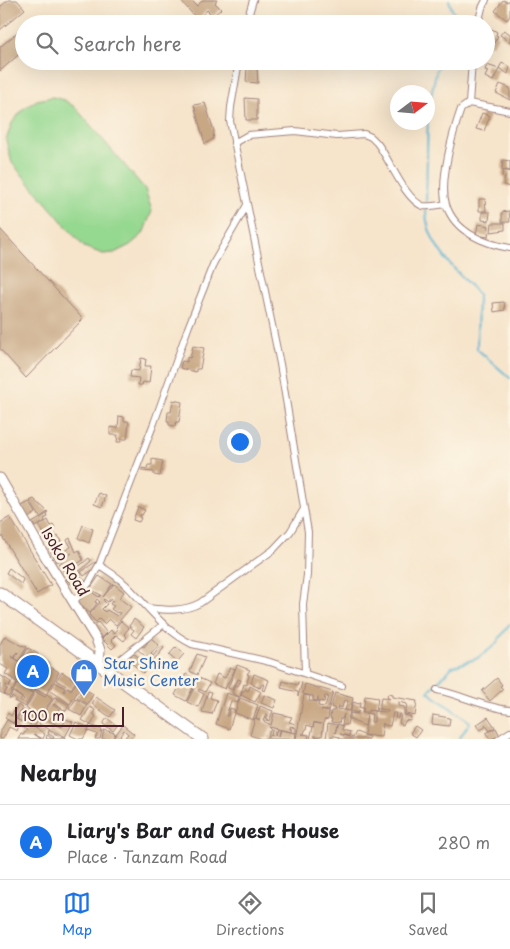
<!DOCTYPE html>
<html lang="en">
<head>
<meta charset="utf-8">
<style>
	:root { --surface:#fff; --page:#f2f2f2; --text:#202124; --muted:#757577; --line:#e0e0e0; --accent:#1a73e8 }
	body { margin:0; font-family:"Playpen Sans",sans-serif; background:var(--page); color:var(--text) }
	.compass { position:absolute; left:390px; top:85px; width:45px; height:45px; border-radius:50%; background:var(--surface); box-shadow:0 5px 20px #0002; rotate:74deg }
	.scale { position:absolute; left:15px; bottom:12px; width:109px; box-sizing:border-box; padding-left:5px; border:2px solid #4a1f2b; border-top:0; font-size:14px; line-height:18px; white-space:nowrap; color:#4a1f2b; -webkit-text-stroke:4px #fcf5e5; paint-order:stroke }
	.you { position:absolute; left:239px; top:441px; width:18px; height:18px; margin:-12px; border:4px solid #fff; border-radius:50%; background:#1a73e8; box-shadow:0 0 0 8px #1a73e833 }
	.badge { display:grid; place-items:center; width:32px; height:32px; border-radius:50%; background:var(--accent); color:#fff; font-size:16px; font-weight:700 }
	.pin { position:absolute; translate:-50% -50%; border:2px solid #fff; box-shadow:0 1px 5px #0006 }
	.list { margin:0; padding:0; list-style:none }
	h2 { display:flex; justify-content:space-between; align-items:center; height:65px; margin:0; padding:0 20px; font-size:21px }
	h2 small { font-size:16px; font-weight:400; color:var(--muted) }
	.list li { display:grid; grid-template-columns:32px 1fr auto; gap:15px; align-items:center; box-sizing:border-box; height:75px; padding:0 20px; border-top:1px solid var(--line) }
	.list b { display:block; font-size:19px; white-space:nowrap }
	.list p { margin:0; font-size:16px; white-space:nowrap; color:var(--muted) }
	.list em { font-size:16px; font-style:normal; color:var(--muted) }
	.icon { flex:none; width:28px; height:28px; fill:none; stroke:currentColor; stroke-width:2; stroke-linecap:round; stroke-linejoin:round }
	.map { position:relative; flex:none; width:510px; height:739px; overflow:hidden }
	.search { position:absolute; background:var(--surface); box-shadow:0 5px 20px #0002; left:15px; right:15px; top:15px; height:55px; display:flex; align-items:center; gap:12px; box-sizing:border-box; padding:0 18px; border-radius:28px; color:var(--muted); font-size:19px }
	.sheet { height:140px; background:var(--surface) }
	nav { display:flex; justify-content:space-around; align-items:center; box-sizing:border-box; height:70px; border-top:1px solid var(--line); background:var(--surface); font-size:14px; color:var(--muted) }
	nav a { display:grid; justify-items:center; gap:2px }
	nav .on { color:var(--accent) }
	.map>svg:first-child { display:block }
	.green { fill:#95d890; stroke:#707c5e }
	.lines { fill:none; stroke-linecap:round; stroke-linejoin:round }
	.stream { stroke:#54b2d2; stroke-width:2 }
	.building { fill:#c8a784; fill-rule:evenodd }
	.minor-casing { stroke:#a0827b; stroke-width:8 }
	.tertiary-casing { stroke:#a0827b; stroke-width:11 }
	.trunk-casing { stroke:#a0827b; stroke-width:13 }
	.minor { stroke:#fff; stroke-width:6 }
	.tertiary { stroke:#fff; stroke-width:9 }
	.trunk { stroke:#fff; stroke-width:11 }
	.labels { text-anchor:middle; stroke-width:5; stroke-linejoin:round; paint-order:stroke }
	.street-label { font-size:15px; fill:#4a1f2b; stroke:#fcf5e5 }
	.shop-label { font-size:15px; fill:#366cbe; stroke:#fcf5e5; text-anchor:start }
</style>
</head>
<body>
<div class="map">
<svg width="510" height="739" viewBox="0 0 510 739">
	<rect width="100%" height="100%" fill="#fcf5e5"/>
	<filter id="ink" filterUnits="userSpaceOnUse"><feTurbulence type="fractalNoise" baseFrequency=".02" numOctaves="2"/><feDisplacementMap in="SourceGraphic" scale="10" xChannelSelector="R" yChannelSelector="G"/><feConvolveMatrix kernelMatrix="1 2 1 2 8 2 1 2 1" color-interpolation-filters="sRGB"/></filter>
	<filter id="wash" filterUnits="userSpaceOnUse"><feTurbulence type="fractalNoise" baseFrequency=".0096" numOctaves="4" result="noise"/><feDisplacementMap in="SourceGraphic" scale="20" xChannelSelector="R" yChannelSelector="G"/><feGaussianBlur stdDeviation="1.12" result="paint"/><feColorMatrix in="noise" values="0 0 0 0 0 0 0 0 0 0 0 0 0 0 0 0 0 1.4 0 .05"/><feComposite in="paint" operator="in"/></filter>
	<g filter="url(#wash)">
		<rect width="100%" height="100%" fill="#f6e4cb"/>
		<path class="green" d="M53 97 64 100 75 107 145 189 152 211 143 234 130 245 114 253 103 254 84 247 12 163 6 140 12 123 23 109 37 100Z"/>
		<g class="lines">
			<path class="stream" d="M449 0 452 10 463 24
				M426 204 428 109 437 68 447 61
				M426 209C425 244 456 270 478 294L477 349 510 378
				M459 739 470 722 428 692 452 667 478 658 494 646 510 624"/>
		</g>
		<g id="blocks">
			<path class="building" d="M8 0H17L25 9 0 30V7Z
				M180 0H191L197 6 203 0H217L215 3 221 9 213 16 207 10 198 20Z
				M503 0 507 2 510 0V16L507 20 495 11Z
				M24 27V50L0 71V47Z
				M492 29 497 32 496 35 498 36 493 45 489 44 488 47 486 33 488 30 491 32Z
				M504 30 510 34V42L500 35Z
				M502 63 510 67 508 74 499 68Z
				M487 65 499 69 493 81 485 77 488 71 485 70Z
				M247 68H257L258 83 246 82Z
				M500 84 510 88V100L496 93Z
				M245 98 257 99V120H246Z
				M205 103 214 131 213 139 205 144 194 105Z
				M482 113 490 116 484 131 476 129Z
				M503 160 510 161V171L502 170Z
				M503 170 510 172V187L503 185 505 177 502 176Z
				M479 199H485L486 211H479Z
				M509 211 510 222H502V212Z
				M482 212H490L489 221 482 220Z
				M492 223H505V230L491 232Z
				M478 224 489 226 488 237 476 235Z
				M0 229 83 319 26 378 0 349Z
				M504 302 505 310 494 312 493 303Z
				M193 346 204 348 200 369H196V372L180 368 182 361 187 362V357L190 358Z
				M141 358 146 359 145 366H151L149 383 143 382 142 385H138L139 378 130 377 131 370 139 371Z
				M173 400 182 402 179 422H176L175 426 169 425V421H167L168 412H171Z
				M119 416 124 417V421H128L129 423 127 439H121V442H117L118 435H110V427L118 428Z
				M152 459 163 461 160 476 154 475V472L142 471V468L147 469 148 465H152Z
				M99 493 106 496 102 507 94 504Z
				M34 499 48 512 40 517 30 501Z
				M29 502 36 513 28 518 22 506Z
				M138 507 145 510 142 515H140L139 517 141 518 139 522 133 520Z
				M47 514 48 517 44 519 45 521 35 527 32 523Z
				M10 517 51 585 37 594 0 533V523Z
				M48 520 51 526 53 525 55 528 51 530 56 535 50 539 49 537 47 538 39 526Z
				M83 525 93 529 89 543 78 538Z
				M58 536 62 541 51 546 48 542Z
				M70 538 76 552 79 550 83 560 71 568 72 570 66 574 59 564 72 553 57 562 49 548 57 543 62 552 71 547 67 540Z
				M89 558 91 561 80 571 77 568Z
				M95 562 98 566 84 576 81 572Z
				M9 568 22 578 23 580 21 584 6 573Z
				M76 568 81 573 79 576 86 582 78 590 66 579Z
				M99 576 112 584 103 597 114 584 124 592 119 598 131 607 116 625 109 619 104 624 99 619 96 622 89 615 100 602 97 599 95 602 97 603 90 613 77 603 84 594 86 595 89 590 99 597 101 595 90 589ZM111 598 113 600 110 604 114 606 111 609 117 613 118 612 120 613 117 616 107 610 105 612 102 609 107 604 103 600 104 599 108 602Z
				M134 619 144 627 136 638 131 634 134 630 129 626Z
				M121 621 129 628 124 634 127 637 124 641 116 635 111 640 116 645 112 649 102 639 111 630 114 634 118 629 116 627Z
				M98 622 107 633 102 638 92 626Z
				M5 636 22 646V645L27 647 19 661 15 658 18 652 14 658 11 656 20 662H22L24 660 29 663 27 666 31 669 38 656 49 663 47 667 50 669 51 667 59 672 46 695 35 689 37 684 34 688 23 682 26 677 21 684 5 674 8 669 0 664V644Z
				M151 638 159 645 151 654 153 656 161 646 164 648 152 662 137 649 141 645 144 647Z
				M176 647 184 654 177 662 169 655Z
				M28 648 38 654 33 664 22 659Z
				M133 653 149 665 143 673 128 660Z
				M197 654 205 657 197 675 190 671Z
				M237 665 250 670 247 674 249 675 247 683V685L244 684 240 697 232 693 235 685 238 686 241 680 238 679 236 684H234L232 690 228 688Z
				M230 667 235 669 225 689 213 684 217 674 225 678Z
				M62 672 76 681 71 689 56 680Z
				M186 674 197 680 186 701 175 695Z
				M254 674 269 680 265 691 262 690 264 684H262L260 688 253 685V683H251Z
				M0 675 11 682 9 687 6 685 5 688 7 689 4 694 0 692Z
				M199 678 210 683 205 692 199 689 198 691 204 694 198 707 187 702Z
				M497 678 502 685 500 686 503 689 490 701 482 691Z
				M13 681 17 684 12 691 11 690 12 691 8 697 4 694Z
				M283 681 297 685 298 682 302 683 298 696V692L281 688Z
				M55 682 65 688 63 691 64 692 67 688 71 691 76 683 81 686 70 704 50 691Z
				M17 684 33 693 25 707 14 701 16 699 12 696 11 699 9 698 13 692 22 698 20 701 22 702 24 699 13 691Z
				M305 684 333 692 328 711 321 710 329 712 328 719 324 720 322 736H314L324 739H310L314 723 321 724 314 722 313 727 307 725 306 730H305L304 734H302L309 735 308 739H296L304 695 310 696 309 701 319 702 318 706 325 707 328 696H325L324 702 318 701V697L317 701 313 700V696L303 694Z
				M250 686 261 692 255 702 241 695 245 689 248 691Z
				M83 688 93 694 88 704 77 698Z
				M34 691 45 697 47 695 52 699 40 717 26 708 34 694H33Z
				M208 691 212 692 210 698 217 700 212 714 202 712Z
				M226 693 239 697 238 703 231 701 226 716H228L230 708 235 710 229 729 216 724Z
				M335 693 353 698 350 711 345 710 348 701 344 700 342 708 338 706 337 709 350 711 347 725H342L344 714 342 719H340L339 723 331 722 332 719 330 718 331 711H334L335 709 331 707Z
				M388 694 392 695V697L417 701 415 716 405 714 407 704 398 702V706L404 707V715L411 717 410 721 406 720 403 725 399 723 401 714H399L398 718H395L396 713H393L390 726 384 725 383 723 381 737 364 735 367 716 365 726 350 720V713L358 714V711L357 713 351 711 353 702 359 704 360 702H361L359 707 363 708 362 713 372 714 371 722H374V711L388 712V710L379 709 381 698 390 699 387 697Z
				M264 695 277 700 274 708 261 703Z
				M365 696 378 698 376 711 369 710V712H363Z
				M55 697 69 705 66 711 54 704 53 705 59 709 56 715 53 714 49 721 62 727 66 719 73 722 65 737 39 724 46 710Z
				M96 697 115 710 110 717 92 704Z
				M240 698 258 705 253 720 235 713Z
				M76 699 87 705 81 716 69 709Z
				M18 705 22 708 13 723 5 718 8 713 11 716Z
				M260 706 273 711 269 721 266 720 268 715 266 714 263 721 271 725 274 713 292 717 289 722 295 724 294 727 291 726 290 729 292 730 293 727 296 728V733L269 727 271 729 266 738 261 739 250 735 255 718 260 720 256 718Z
				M90 707 95 710 93 714 96 716 91 725 82 720Z
				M22 710 33 717 30 725 37 716 40 718 34 727 45 734 43 739 34 734 41 739H18L21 734 23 735 27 730 19 726 17 731 9 727 3 739H0V732L7 720 16 725 14 723 16 719 22 722 17 719Z
				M433 715 450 718 449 726 432 724Z
				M488 717 495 727 490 731 485 724 486 727 480 730 476 725Z
				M107 718 117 726 113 731 103 724Z
				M76 722 89 728 83 739H78L70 735Z
				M328 723 337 725 335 733 338 724 343 726 342 730 350 732 349 736 340 734 353 738 356 732 369 737V739H339L340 737 335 736H331V739H326Z
				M90 725 102 730 100 739H95L97 734 88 731Z
				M123 725 134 734 130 739H124L128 734 124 730 120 736 123 739H115L113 738Z
				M415 726 421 730 416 737 410 733Z
				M496 728 500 736 490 739 486 733Z
				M277 729 279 730 278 737 280 730 296 733 295 739H268V735L271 736 272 730 275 731V736Z
				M49 730 62 738V736L67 739H46L47 735 53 739 54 737 48 734Z
				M104 730 115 733 113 739H102Z"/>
		</g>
	</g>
	<g filter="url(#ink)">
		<use href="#blocks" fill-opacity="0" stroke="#a0827b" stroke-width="1"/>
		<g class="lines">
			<defs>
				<path id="minor" d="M246 24 253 0
					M478 24 482 8 486 0
					M239 61 231 107 230 121 280 364 308 532 307 575 303 604 305 673
					M469 103 472 61
					M510 111 469 103 461 109C453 132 439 181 446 204 454 232 485 244 510 248
					M234 143 248 135 295 131 337 136 364 134 371 137 377 143C389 158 405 200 423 206 429 207 439 205 446 204
					M99 565C108 571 117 576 125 584 146 604 164 631 192 644L270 662 342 686
					M73 603 89 583 99 565 154 423 188 328 214 262 247 205
					M148 608C167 610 183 612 200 603L273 550 290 532 304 509
					M108 669 164 624
					M437 690C462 695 485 708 510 710
					M499 739 510 732"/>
				<path id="tertiary" d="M0 478 45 556 96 639 100 650 99 663"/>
				<path id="trunk" d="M0 593 203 739"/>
			</defs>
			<use href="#minor" class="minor-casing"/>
			<use href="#tertiary" class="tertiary-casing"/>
			<use href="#trunk" class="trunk-casing"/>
			<use href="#minor" class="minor"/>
			<use href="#tertiary" class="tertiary"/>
			<use href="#trunk" class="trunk"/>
		</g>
	</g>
	<defs>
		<symbol id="shop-pin" viewBox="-11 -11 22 30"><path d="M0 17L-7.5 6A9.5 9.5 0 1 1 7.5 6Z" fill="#3f7fe0" stroke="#fcf5e5"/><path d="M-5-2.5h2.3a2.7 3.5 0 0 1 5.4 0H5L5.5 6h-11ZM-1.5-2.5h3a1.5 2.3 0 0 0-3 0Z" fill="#fff"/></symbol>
	</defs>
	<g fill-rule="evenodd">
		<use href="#shop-pin" x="68" y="657" width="32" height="43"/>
	</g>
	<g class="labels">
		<g class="street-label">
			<text transform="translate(65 562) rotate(59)" y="5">Isoko Road</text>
		</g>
		<g class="shop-label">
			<text x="103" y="669">Star Shine<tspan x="103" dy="17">Music Center</tspan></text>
		</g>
	</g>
</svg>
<svg class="compass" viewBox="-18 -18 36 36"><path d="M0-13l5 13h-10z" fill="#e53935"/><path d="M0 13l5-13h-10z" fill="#757577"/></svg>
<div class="scale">100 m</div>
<div class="you"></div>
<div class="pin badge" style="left:33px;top:671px">A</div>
<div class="search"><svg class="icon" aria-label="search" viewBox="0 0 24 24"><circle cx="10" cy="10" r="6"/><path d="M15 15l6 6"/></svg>Search here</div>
</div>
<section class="sheet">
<h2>Nearby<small></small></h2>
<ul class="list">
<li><span class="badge">A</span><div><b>Liary's Bar and Guest House</b><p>Place · Tanzam Road</p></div><em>280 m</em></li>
</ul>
</section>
<nav>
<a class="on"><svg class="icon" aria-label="map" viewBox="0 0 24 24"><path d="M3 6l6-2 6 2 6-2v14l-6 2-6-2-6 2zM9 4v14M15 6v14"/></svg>Map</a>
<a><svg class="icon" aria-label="directions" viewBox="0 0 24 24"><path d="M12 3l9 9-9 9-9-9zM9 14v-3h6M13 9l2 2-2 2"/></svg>Directions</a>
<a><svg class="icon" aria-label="saved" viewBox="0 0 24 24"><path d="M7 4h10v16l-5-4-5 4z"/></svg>Saved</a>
</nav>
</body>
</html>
